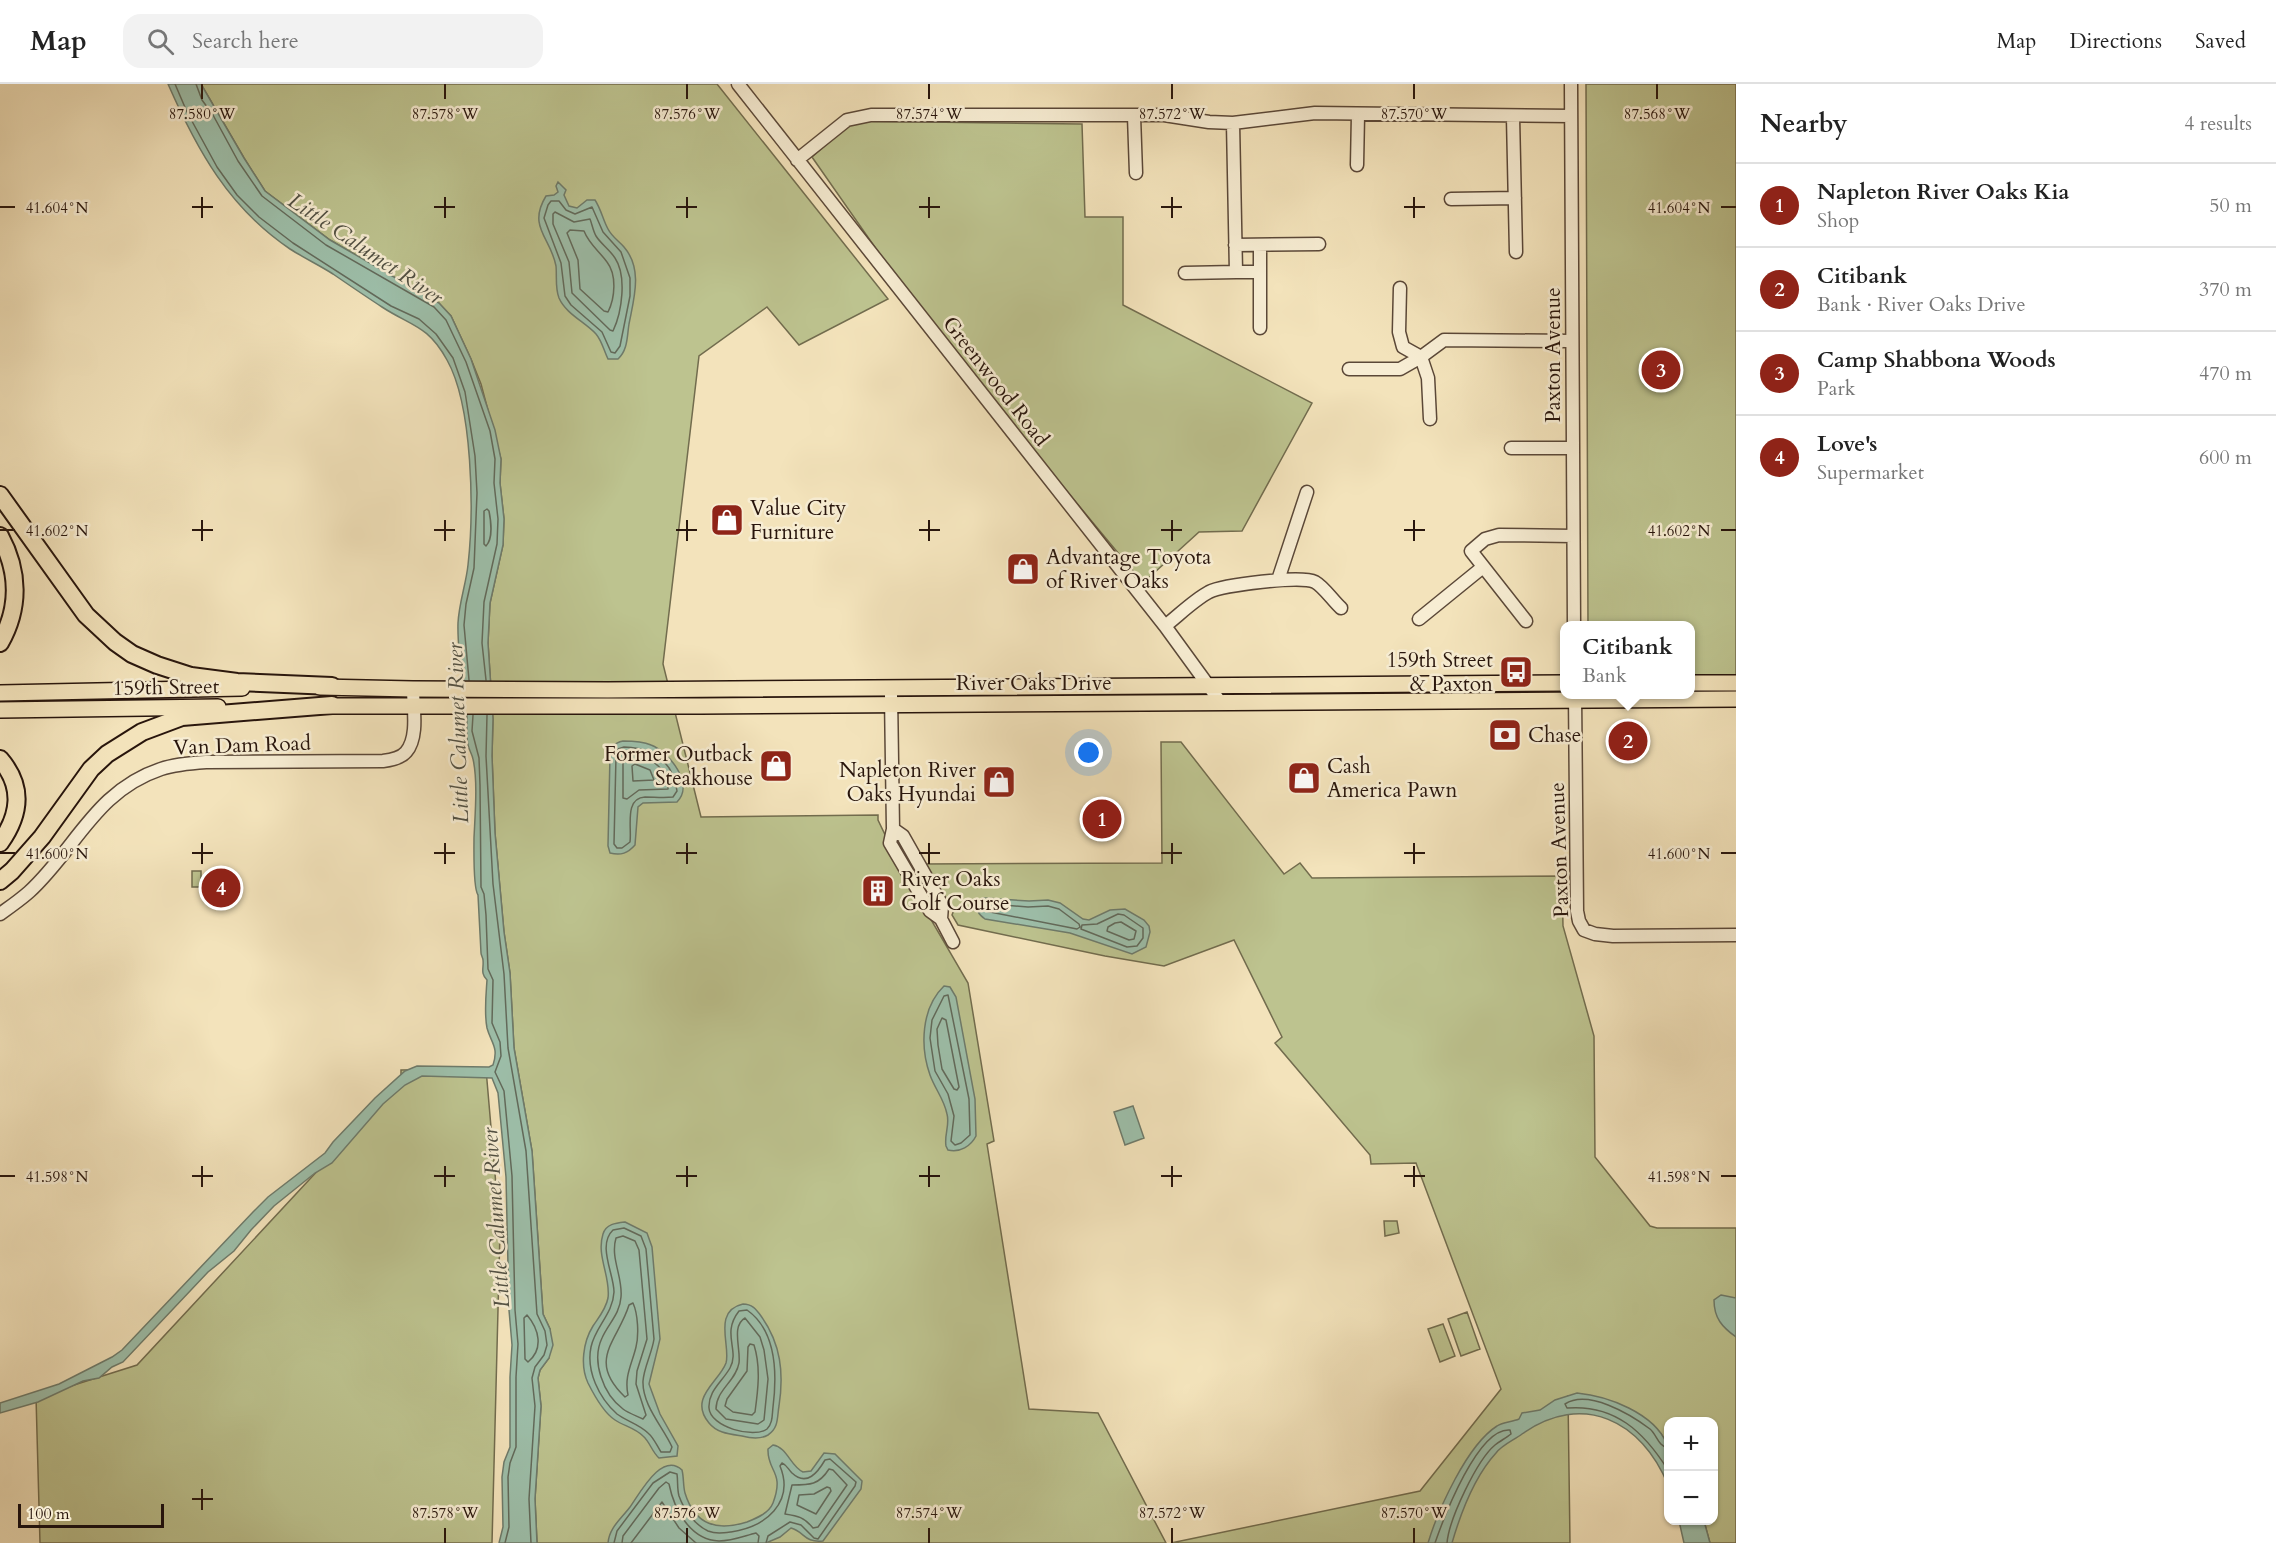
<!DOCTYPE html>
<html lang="en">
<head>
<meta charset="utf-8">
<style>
	:root { --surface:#fff; --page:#f2f2f2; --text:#222; --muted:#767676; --line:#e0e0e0; --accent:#8f2418 }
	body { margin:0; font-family:Cardo,serif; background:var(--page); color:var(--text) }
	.controls { position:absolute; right:18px; bottom:18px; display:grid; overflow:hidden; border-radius:12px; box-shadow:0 2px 4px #0004 }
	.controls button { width:54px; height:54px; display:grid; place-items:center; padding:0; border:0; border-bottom:2px solid var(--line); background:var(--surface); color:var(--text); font:30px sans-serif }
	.scale { position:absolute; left:18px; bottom:15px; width:146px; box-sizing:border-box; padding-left:6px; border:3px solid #28150c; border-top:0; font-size:16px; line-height:21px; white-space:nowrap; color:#28150c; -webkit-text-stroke:4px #f7edd3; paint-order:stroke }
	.you { position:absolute; left:1089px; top:669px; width:21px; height:21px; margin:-15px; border:4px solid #fff; border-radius:50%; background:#1a73e8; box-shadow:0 0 0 9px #1a73e833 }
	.badge { display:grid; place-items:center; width:39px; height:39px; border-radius:50%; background:var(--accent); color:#fff; font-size:20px; font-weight:700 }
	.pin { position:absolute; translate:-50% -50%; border:3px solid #fff; box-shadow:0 2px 6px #0006 }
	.popup { position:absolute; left:1560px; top:537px; width:135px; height:78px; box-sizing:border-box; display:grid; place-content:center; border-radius:12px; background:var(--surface); filter:drop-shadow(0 2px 4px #0005); font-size:20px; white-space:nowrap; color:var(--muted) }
	.popup b { font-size:22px; color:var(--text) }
	.popup::after { content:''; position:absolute; left:50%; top:100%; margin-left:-12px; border:12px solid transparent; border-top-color:var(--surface) }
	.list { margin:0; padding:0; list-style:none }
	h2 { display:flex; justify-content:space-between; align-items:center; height:78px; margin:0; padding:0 24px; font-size:26px }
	h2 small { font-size:20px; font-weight:400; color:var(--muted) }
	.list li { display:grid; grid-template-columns:39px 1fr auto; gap:18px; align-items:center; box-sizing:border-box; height:84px; padding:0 24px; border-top:2px solid var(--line) }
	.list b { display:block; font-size:22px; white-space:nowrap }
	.list p { margin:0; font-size:20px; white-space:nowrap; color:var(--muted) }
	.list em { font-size:20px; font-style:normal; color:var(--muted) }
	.icon { flex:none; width:33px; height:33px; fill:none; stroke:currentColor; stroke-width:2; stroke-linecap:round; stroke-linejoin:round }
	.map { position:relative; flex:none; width:1736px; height:1459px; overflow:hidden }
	header { display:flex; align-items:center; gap:36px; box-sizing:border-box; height:84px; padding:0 30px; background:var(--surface); border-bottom:2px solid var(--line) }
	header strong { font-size:28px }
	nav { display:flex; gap:33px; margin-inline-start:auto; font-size:21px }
	.search { width:420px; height:54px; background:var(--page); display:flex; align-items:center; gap:15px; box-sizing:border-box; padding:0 21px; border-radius:18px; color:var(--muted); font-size:22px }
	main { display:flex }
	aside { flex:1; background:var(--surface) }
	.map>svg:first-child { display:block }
	.green { fill:#bdc38f; stroke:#726c4e; stroke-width:1.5 }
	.water { fill:#9dbfaa; stroke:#6e7b6b; stroke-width:1.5 }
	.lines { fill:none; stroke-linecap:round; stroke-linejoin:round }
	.shore { stroke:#626a5b; stroke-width:1.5 }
	.minor-casing { stroke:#5b4838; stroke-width:15 }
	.major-casing { stroke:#28150c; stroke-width:18 }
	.highway-casing { stroke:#28150c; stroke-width:20 }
	.minor { stroke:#f7edd3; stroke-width:12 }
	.major { stroke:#f3e3bb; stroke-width:15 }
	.highway { stroke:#f3e3bb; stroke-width:16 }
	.ticks { fill:none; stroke:#28150c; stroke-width:2 }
	.labels { text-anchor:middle; stroke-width:5; stroke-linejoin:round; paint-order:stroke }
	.street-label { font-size:21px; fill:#28150c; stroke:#f7edd3 }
	.poi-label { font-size:21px; fill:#28150c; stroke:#f7edd3; text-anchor:start }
	.water-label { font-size:22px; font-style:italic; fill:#515043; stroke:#f7edd3 }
	.ticks-label { font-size:15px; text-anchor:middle; fill:#28150c; stroke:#f7edd3; stroke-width:5; stroke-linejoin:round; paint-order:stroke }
</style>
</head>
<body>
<header>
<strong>Map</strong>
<div class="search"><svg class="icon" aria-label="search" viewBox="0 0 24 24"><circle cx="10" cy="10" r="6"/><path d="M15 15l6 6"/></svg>Search here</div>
<nav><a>Map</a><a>Directions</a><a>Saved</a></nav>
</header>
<main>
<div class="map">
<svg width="1736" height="1459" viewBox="0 0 1736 1459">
	<rect width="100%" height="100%" fill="#f3e3bb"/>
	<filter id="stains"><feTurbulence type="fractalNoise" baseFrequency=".00333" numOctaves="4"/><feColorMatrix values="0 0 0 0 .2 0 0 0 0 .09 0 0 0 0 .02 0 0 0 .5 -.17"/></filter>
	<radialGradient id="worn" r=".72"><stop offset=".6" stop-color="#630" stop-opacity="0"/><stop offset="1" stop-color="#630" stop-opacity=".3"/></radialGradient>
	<path class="green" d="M201 0H717L888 215 799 261 767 223 699 272 663 580 701 733 878 731V736L902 786 968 899 994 1057 987 1060 1029 1325 1098 1329 1166 1459H537L535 1415 541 1322 538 1294 540 1286 549 1274 550 1245 543 1230 532 1067 514 964 510 889 504 848 495 749 492 672 493 635 488 559 490 519 503 461 504 435 500 399 501 375 481 300 471 275 451 232 439 219 330 156 265 107 244 74Z
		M1586 0H1736V592L1691 591V542L1588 541Z
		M853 37 1082 40 1085 133H1123V221L1312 319 1242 447 1199 448 1143 499 1050 387 893 189 812 73Z
		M1161 658H1181L1284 790 1300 779 1312 794 1562 792 1563 842 1594 952 1595 1073 1650 1142 1657 1144H1736V1459H1710L1704 1437 1714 1436V1338H1668V1362L1661 1350 1568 1312 1570 1459H1171L1420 1407 1501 1305 1416 1079 1371 1080 1370 1071 1275 959 1282 953 1234 856 1164 882 1105 872 958 841 952 831 954 826 944 811H940L922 780 1162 779Z
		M192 787H201V803H192Z
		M486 985 500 1148 492 1459H40L36 1313 137 1281 401 997V986Z
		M1384 1137H1397L1399 1149 1385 1152Z
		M1467 1228 1480 1265 1461 1272 1448 1235Z
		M1443 1240 1455 1272 1440 1278 1428 1245Z"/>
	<path class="water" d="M168 0H201L244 74 265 107 330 156 439 219 451 232 471 275 495 346 501 375 500 399 504 435 503 461 490 519 488 559 493 635 492 672 495 749 504 848 510 889 514 964 532 1067 543 1230 550 1245 553 1261 549 1274 540 1286 538 1294 541 1322 535 1415 537 1459H499L503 1443 502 1393 504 1378 510 1363V1293L512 1261 509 1226 506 1093 498 1009 492 994 422 992 405 1001 383 1020 332 1079 315 1089 274 1122 251 1146 234 1167 208 1188 123 1278 112 1283 99 1294 83 1297 38 1318 0 1329V1319L59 1300 112 1273 122 1266 253 1128 268 1113 325 1069 333 1058 375 1014 405 987 417 982 489 983 493 981C499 963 491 959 487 944 484 929 486 911 487 896 480 889 484 884 483 876 483 874 481 871 481 869L478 811C473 804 474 764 474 754 475 731 478 697 473 675 472 670 469 666 468 661 466 652 467 643 467 633 464 603 457 570 458 539 459 519 466 500 468 481 474 428 473 322 447 276 428 241 411 242 382 223 365 212 349 201 333 190 319 181 304 174 290 165 229 124 197 66 168 0Z
		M558 98 566 106 564 111 569 122 577 124 587 116H595C601 125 603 136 608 145 612 153 619 157 624 163 643 185 634 214 629 240 627 252 628 266 618 275H608C604 267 602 257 596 250 585 238 566 230 559 214 555 204 557 193 556 182 551 154 527 143 546 112L554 111 558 108 556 102Z
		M623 657C632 657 642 657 651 661 669 668 695 700 677 718L643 719 638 723 635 761C628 769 621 772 610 769L608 762 610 671C612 662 614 659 623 657Z
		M984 814 1029 817 1048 816 1060 819 1083 835 1089 836 1110 826 1125 825 1144 836 1149 842 1150 848 1146 863 1132 870 1070 849 985 835C978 830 975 825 979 817Z
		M944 902 950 903 956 913 975 1015 976 1052C971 1062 960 1069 948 1066L946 1062C944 1051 950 1041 947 1030 944 1015 935 1005 930 991 920 963 921 924 944 902Z
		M1133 1022 1144 1054 1125 1061 1114 1028Z
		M625 1138 647 1149 652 1163 660 1255 649 1300 660 1330 678 1362 677 1372 659 1374C652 1368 650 1358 643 1352 635 1344 624 1342 615 1336 604 1329 594 1311 588 1299 580 1282 583 1258 593 1242 599 1233 606 1225 608 1214 611 1193 596 1172 603 1150 606 1140 616 1139 625 1138Z
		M1721 1211 1736 1214V1253C1722 1243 1714 1234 1714 1216Z
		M743 1220C752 1220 756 1225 761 1232 781 1260 784 1289 779 1322 777 1333 779 1344 768 1351 761 1355 750 1354 742 1352 729 1350 717 1349 709 1339 688 1314 719 1298 726 1279 731 1262 712 1227 743 1220Z
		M1577 1309C1608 1312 1654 1329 1667 1360 1672 1370 1669 1389 1668 1401 1642 1337 1583 1307 1522 1350 1514 1356 1502 1361 1496 1369 1474 1393 1461 1428 1452 1459H1428C1438 1426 1467 1361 1497 1342 1503 1338 1512 1338 1519 1335L1522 1329 1540 1326 1555 1316Z
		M773 1361C787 1363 791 1383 803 1388L811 1387 824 1369 835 1370 862 1397 861 1405 823 1457C804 1459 805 1448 791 1444L780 1453 766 1459H608C609 1444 621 1435 630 1423 640 1409 662 1367 682 1386 684 1394 683 1402 685 1409 695 1442 718 1447 747 1438 757 1434 769 1429 773 1419 785 1387 767 1388 768 1365Z
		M1679 1437H1704L1710 1459H1684Z"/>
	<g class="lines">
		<path class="shore" d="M175 0 187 28 217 83 237 111 259 133 293 159 391 222 419 235 436 250 453 274 465 308 475 372 477 409 474 484 466 520 464 541 469 596
			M196 0 202 16 213 31 238 77 262 112 326 161 434 223 446 236 466 278 490 347 495 375 494 399 498 435 497 460 484 518 482 559 486 596
			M551 117H559L566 126 575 130 592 123 603 148 621 168 630 194V212L620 262 615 269 611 268 602 248 571 221 565 212 561 179 544 134 548 121Z
			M555 128 574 138 590 135C592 140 593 147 596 152 601 160 610 166 615 174 627 192 622 228 613 247L610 246 572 209 569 178 553 140V130Z
			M570 146 584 147C589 160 599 167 607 178 617 191 615 214 608 228L604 227 580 205 578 176 567 149Z
			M487 425 489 427C491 437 493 455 486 462L484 460V427Z
			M473 631 472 647 479 674 480 701 481 803 484 810 486 831 488 885 493 896 492 939 500 958 501 972 495 988 504 1007 512 1092 515 1226 518 1260 516 1293V1363L510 1379 508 1393 509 1443 505 1459
			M487 631 486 672 493 800 504 890 508 964 526 1067 537 1230 545 1247 547 1261 544 1271 535 1283 532 1294 535 1322 529 1415 531 1459
			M624 663C653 664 673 677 677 707L673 713C664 714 654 713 645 713 624 714 632 744 630 758L622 764H617L614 760 616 672 618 665Z
			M626 670C646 671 669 682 668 705L639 706 627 715 623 714V673Z
			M635 680 650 686 654 696 633 697 632 682Z
			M992 820 1028 823 1048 822 1059 825 1079 840 1080 843 1077 845 985 827 984 821Z
			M1118 830 1124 831 1143 844V854L1137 862 1127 863 1081 845 1082 841 1097 840Z
			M1121 838 1136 847 1134 855 1129 856 1107 847 1108 843 1115 839Z
			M948 911 969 1015 970 1051 961 1059 955 1061 951 1057 954 1032 948 1010 935 987 930 954 932 936 944 912Z
			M942 934 946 936 959 1003 957 1006 954 1005 942 985 938 961 937 945Z
			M624 1144 641 1152 646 1165 654 1255C652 1269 644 1283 643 1297 642 1321 663 1343 672 1363L670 1368H661C657 1362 654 1354 648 1349 639 1340 626 1337 617 1330 599 1314 586 1287 591 1263 595 1243 613 1230 614 1208 614 1190 597 1161 613 1146Z
			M623 1152 635 1157 639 1166 647 1255 637 1287 636 1300 646 1331 643 1335C637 1332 628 1329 623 1325 603 1310 591 1277 602 1254 608 1240 620 1230 621 1213 623 1193 610 1174 616 1154Z
			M633 1219C638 1230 639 1251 636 1263 632 1280 624 1292 628 1311L625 1313C586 1276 618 1257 629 1221Z
			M747 1226C777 1247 777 1291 773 1323 772 1331 773 1339 767 1345 754 1355 710 1343 709 1324 708 1307 722 1298 730 1284 740 1266 721 1250 739 1227Z
			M527 1231C539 1245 544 1265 528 1278L525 1275 524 1234Z
			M745 1234 760 1253 764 1266 768 1295 764 1336 758 1340 726 1335 716 1325C716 1306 736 1297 739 1279 741 1265 731 1242 745 1234Z
			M750 1260 754 1261C761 1283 758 1306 755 1328L752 1331 733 1328 725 1322 727 1315 747 1287 748 1263Z
			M1668 1364C1658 1362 1657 1351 1650 1345 1630 1330 1588 1305 1565 1320L1567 1324C1615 1320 1644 1348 1668 1386
			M829 1385 833 1386 847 1401 818 1443 813 1444C804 1433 798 1432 785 1430L792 1401C810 1401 819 1401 829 1385Z
			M827 1403 830 1404 831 1407 816 1430 797 1421 799 1411 814 1410Z
			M614 1459 617 1447 653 1399 670 1388 677 1390C678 1397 677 1405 679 1412 684 1426 695 1441 708 1447 716 1450 723 1449 731 1448 765 1443 795 1419 780 1382L782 1379C787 1381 788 1385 792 1389 807 1403 818 1388 825 1376L830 1375 856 1398 855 1402 818 1455 814 1454 801 1441 790 1438 768 1452 766 1459
			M622 1459 623 1452 659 1404 666 1398 669 1400C674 1425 690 1456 719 1457 732 1457 744 1452 756 1449L759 1452 758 1459
			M631 1459 662 1418 679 1444 696 1459
			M1435 1459C1444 1433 1478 1343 1510 1346L1511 1350C1506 1354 1500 1357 1495 1361 1477 1376 1449 1435 1447 1459"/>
		<defs>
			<path id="minor" d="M738 0 1165 542 1221 619
				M1571 0 1574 542
				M1134 32 1136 89
				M1513 33 1516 168
				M1233 39 1236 188H1260
				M797 76 847 36 871 31H1164L1209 38 1233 39 1315 29 1571 32
				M1357 81 1358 31
				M1451 115 1515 114
				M1235 161 1319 160
				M1260 161V244
				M1185 189 1236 188
				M1400 204 1399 248 1403 263 1421 273 1428 294 1430 335
				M1349 285H1400L1421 273 1444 256 1572 257
				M1511 364H1573
				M1278 496 1307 408
				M1419 535 1483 483
				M1526 537 1471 467 1485 455 1499 451 1573 452
				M1165 542C1179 531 1194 516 1209 508 1223 501 1301 491 1315 498 1324 503 1333 517 1341 524
				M1575 610 1577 827 1579 837 1584 846 1595 850 1613 852 1736 851
				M891 611 893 745 890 759 930 827 941 835 953 858
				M893 745 903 752 942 821 941 835
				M0 830C10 823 20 816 29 808 76 765 95 707 161 685 176 680 191 679 206 678L383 677C391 676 401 674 406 668 419 653 413 623 413 605"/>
			<path id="major" d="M1691 599H1736
				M320 603 413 605 608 606 1565 599
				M0 609 242 604
				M320 622H701L1736 615
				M0 626 218 623"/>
			<path id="highway" d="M0 411 86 531 115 558 132 570 157 581 191 592 237 598 332 602
				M0 452C19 487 20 524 0 559
				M0 675C24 703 20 731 0 759
				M0 797 12 787 42 753 91 685 107 670 142 648 182 633 332 621"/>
		</defs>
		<use href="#minor" class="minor-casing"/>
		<use href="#major" class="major-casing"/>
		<use href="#highway" class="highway-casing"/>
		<use href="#minor" class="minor"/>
		<use href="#major" class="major"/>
		<use href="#highway" class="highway"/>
	</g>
	<path class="ticks" d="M202 0V15M445 0V15M687 0V15M929 0V15M1172 0V15M1414 0V15M1657 0V15M202 113V134M445 113V134M687 113V134M929 113V134M1172 113V134M1414 113V134M0 123H15M192 123H213M434 123H455M676 123H697M919 123H940M1161 123H1182M1404 123H1425M1721 123H1736M202 436V457M445 436V457M687 436V457M929 436V457M1172 436V457M1414 436V457M0 446H15M192 446H213M434 446H455M676 446H697M919 446H940M1161 446H1182M1404 446H1425M1721 446H1736M202 759V780M445 759V780M687 759V780M929 759V780M1172 759V780M1414 759V780M0 769H15M192 769H213M434 769H455M676 769H697M919 769H940M1161 769H1182M1404 769H1425M1721 769H1736M202 1082V1103M445 1082V1103M687 1082V1103M929 1082V1103M1172 1082V1103M1414 1082V1103M0 1092H15M192 1092H213M434 1092H455M676 1092H697M919 1092H940M1161 1092H1182M1404 1092H1425M1721 1092H1736M202 1405V1426M192 1415H213M445 1444V1459M687 1444V1459M929 1444V1459M1172 1444V1459M1414 1444V1459"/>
	<defs>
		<symbol id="shop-square" viewBox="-11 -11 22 22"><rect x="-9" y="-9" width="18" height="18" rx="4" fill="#8f2418" stroke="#f7edd3"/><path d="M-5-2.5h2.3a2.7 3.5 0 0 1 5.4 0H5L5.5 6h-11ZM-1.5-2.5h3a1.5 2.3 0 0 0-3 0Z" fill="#fff"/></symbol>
		<symbol id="bus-square" viewBox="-11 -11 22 22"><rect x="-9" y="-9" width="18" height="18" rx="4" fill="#8f2418" stroke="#f7edd3"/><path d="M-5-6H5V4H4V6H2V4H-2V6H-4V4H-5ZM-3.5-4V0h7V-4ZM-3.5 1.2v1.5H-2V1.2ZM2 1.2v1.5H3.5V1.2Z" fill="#fff"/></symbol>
		<symbol id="bank-square" viewBox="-11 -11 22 22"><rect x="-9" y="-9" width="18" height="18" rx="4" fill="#8f2418" stroke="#f7edd3"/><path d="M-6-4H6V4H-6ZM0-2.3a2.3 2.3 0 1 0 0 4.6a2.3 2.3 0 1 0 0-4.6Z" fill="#fff"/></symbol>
		<symbol id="building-square" viewBox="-11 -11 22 22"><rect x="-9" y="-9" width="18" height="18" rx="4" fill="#8f2418" stroke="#f7edd3"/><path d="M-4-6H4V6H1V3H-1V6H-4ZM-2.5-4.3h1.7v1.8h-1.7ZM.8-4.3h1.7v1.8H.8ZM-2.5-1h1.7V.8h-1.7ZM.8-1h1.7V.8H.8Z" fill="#fff"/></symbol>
	</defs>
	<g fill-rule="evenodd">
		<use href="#shop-square" x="708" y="417" width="38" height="38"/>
		<use href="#shop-square" x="1004" y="466" width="38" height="38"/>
		<use href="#bus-square" x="1497" y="569" width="38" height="38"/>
		<use href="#bank-square" x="1486" y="632" width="38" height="38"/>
		<use href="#shop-square" x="757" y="663" width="38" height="38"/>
		<use href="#shop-square" x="1285" y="675" width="38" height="38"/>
		<use href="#shop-square" x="980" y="679" width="38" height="38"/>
		<use href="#building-square" x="859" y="788" width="38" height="38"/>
	</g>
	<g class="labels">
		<g class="street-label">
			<text transform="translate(1553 271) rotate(-90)" y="7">Paxton Avenue</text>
			<text transform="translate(996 297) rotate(52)" y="7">Greenwood Road</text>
			<text x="1034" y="606">River Oaks Drive</text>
			<text transform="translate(166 603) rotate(-1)" y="7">159th Street</text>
			<text transform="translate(242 661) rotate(-2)" y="7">Van Dam Road</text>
			<text transform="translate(1559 766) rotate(-92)" y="7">Paxton Avenue</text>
		</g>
		<g class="poi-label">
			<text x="750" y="431">Value City<tspan x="750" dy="24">Furniture</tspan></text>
			<text x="1046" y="480">Advantage Toyota<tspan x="1046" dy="24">of River Oaks</tspan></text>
			<text x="1493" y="583" text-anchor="end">159th Street<tspan x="1493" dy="24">&amp; Paxton</tspan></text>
			<text x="1528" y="658">Chase</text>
			<text x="753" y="677" text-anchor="end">Former Outback<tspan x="753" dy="24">Steakhouse</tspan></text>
			<text x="1327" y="689">Cash<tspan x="1327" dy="24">America Pawn</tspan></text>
			<text x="976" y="693" text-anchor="end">Napleton River<tspan x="976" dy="24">Oaks Hyundai</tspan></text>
			<text x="901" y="802">River Oaks<tspan x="901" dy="24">Golf Course</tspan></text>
		</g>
		<g class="water-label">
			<text transform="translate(366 164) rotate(34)" y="8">Little Calumet River</text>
			<text transform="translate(457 649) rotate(-92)" y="8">Little Calumet River</text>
			<text transform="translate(495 1134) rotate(-94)" y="8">Little Calumet River</text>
		</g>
	</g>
	<g class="ticks-label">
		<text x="202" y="35">87.580°W</text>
		<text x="445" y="35">87.578°W</text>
		<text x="687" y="35">87.576°W</text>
		<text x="929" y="35">87.574°W</text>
		<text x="1172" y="35">87.572°W</text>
		<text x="1414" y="35">87.570°W</text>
		<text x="1657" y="35">87.568°W</text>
		<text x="57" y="129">41.604°N</text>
		<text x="1679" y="129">41.604°N</text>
		<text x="57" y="452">41.602°N</text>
		<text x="1679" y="452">41.602°N</text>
		<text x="57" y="775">41.600°N</text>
		<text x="1679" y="775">41.600°N</text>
		<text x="57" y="1098">41.598°N</text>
		<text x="1679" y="1098">41.598°N</text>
		<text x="445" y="1434">87.578°W</text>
		<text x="687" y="1434">87.576°W</text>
		<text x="929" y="1434">87.574°W</text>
		<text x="1172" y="1434">87.572°W</text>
		<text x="1414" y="1434">87.570°W</text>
	</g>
	<rect width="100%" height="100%" filter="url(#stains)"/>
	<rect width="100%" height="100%" fill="url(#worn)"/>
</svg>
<div class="controls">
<button>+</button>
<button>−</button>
</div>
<div class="scale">100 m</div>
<div class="you"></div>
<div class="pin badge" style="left:1102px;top:735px">1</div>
<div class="pin badge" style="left:1628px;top:657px">2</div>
<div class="popup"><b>Citibank</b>Bank</div>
<div class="pin badge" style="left:1661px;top:286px">3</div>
<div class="pin badge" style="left:221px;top:804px">4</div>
</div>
<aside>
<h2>Nearby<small>4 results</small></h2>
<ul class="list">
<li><span class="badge">1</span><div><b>Napleton River Oaks Kia</b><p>Shop</p></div><em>50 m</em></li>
<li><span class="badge">2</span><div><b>Citibank</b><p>Bank · River Oaks Drive</p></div><em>370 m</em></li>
<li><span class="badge">3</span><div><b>Camp Shabbona Woods</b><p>Park</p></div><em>470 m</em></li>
<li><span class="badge">4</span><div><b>Love's</b><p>Supermarket</p></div><em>600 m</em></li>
</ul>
</aside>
</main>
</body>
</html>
